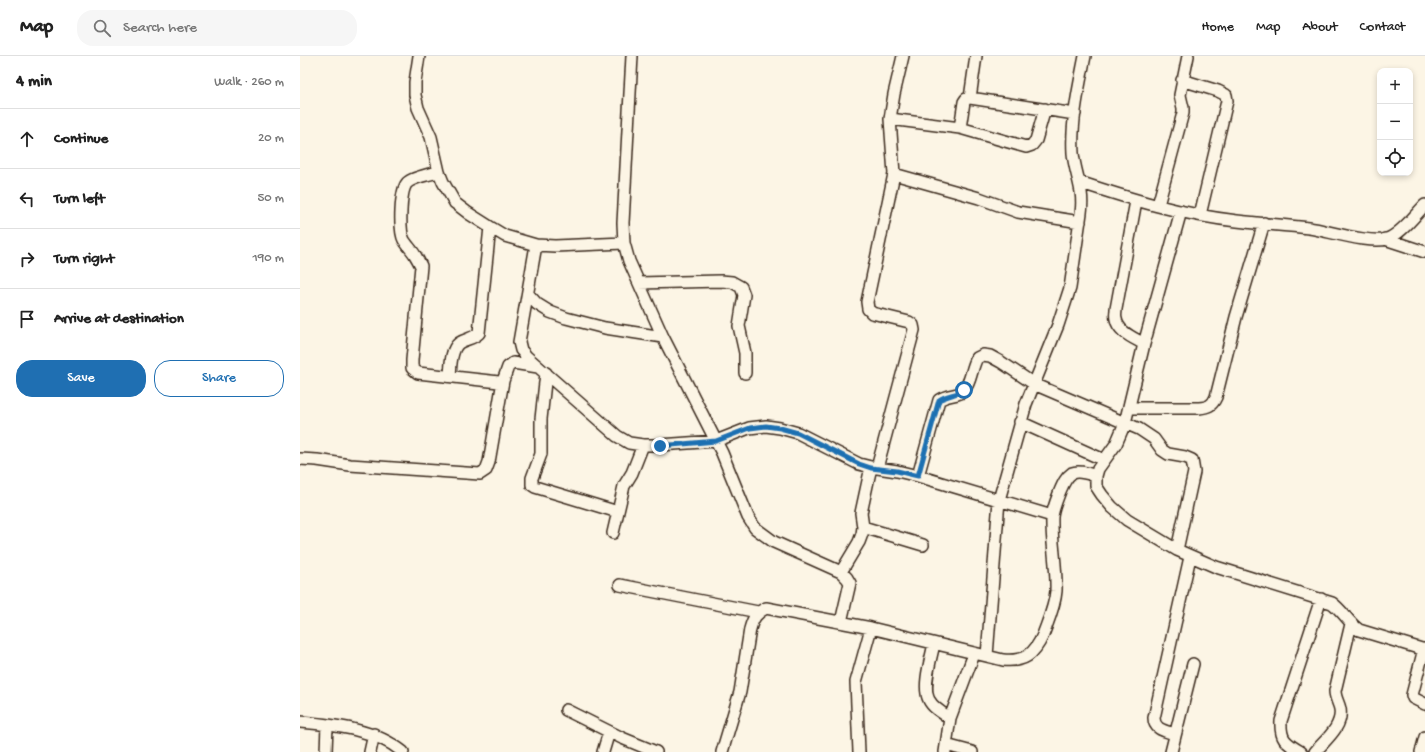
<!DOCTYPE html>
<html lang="en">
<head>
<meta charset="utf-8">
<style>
	:root { --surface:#fff; --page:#f6f6f6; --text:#222; --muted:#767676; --line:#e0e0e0; --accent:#1f6fb2 }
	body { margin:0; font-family:"Gochi Hand",sans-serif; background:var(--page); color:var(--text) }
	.controls { position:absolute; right:12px; top:12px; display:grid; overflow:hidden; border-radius:8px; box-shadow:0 2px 6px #0003 }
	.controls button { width:36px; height:36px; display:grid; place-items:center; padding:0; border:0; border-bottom:1px solid var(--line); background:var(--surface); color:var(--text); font:20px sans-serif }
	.stop { position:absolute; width:12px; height:12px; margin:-9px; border:3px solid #1f6fb2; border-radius:50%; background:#fff }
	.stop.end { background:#1f6fb2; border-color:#fff; box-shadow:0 1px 4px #0008 }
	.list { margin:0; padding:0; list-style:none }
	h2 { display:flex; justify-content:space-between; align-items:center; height:52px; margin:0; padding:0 16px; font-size:17px }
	h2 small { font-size:13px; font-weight:400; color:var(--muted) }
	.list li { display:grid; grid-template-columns:26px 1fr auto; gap:12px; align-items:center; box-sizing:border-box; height:60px; padding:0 16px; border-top:1px solid var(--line) }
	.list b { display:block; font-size:15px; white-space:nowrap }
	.list em { font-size:13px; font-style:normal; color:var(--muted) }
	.actions { display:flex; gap:8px; padding:12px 16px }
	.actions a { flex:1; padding:9px 0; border:1px solid var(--accent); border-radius:16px; text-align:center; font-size:14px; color:var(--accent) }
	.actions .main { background:var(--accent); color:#fff }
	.icon { flex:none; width:22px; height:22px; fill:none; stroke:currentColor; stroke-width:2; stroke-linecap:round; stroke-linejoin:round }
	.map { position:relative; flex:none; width:1125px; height:696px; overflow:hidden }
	header { display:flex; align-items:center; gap:24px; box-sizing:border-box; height:56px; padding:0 20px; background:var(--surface); border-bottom:1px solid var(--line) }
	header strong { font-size:19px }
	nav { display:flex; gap:22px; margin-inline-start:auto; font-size:14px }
	.search { width:280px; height:36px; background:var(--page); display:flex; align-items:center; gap:10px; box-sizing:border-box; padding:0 14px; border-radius:16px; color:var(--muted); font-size:15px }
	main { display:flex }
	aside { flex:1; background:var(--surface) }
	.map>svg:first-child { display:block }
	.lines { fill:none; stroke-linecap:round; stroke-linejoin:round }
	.minor-casing { stroke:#3b2a1e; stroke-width:14 }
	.minor { stroke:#fcf5e5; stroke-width:11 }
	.route { stroke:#1f6fb2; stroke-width:5 }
</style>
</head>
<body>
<header>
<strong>Map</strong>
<div class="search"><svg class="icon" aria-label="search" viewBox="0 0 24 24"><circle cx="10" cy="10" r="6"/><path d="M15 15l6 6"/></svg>Search here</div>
<nav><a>Home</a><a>Map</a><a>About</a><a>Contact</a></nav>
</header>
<main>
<aside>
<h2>4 min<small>Walk · 260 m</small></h2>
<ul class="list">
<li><svg class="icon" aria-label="ahead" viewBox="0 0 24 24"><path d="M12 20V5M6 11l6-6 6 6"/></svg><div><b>Continue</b></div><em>20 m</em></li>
<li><svg class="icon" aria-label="left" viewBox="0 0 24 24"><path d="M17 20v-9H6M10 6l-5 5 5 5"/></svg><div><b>Turn left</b></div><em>50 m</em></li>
<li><svg class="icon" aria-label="right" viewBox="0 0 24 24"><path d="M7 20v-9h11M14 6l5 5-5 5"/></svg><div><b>Turn right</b></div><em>190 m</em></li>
<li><svg class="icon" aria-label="arrive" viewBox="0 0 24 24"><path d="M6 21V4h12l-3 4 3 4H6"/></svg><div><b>Arrive at destination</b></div></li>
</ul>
<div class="actions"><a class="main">Save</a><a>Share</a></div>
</aside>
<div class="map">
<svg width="1125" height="696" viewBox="0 0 1125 696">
	<rect width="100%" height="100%" fill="#fcf5e5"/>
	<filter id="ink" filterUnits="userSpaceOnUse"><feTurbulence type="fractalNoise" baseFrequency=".025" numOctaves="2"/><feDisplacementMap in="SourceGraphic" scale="8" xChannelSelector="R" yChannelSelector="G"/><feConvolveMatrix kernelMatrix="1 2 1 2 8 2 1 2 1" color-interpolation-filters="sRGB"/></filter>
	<g filter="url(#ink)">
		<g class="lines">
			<defs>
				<path id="minor" d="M119 0 115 26V39L118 52 131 81 139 116 143 126 155 147 168 157 190 171 205 180 236 189 255 190 324 187
					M332 0 323 167 324 187 329 205 363 281 422 397 448 461 455 472 474 486 541 516 547 522 550 527 541 566
					M882 24 918 35 926 39 927 45 900 159
					M670 42 676 0
					M590 63 660 72 664 46 666 43 670 42 775 58
					M660 72 726 91 732 89 736 84 745 53
					M139 116C131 118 113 121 107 127 100 135 99 175 104 184 107 189 112 194 115 199 117 202 119 206 121 210L112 304V312L118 317 199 326 203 325 208 311 213 307 238 311
					M594 118 679 142 718 156 780 166
					M779 126C830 143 883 159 937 165 961 168 985 169 1009 172 1029 175 1070 188 1087 183 1100 179 1115 159 1125 149
					M836 145 816 253C816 256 815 260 816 263 818 276 834 282 844 288
					M858 149 883 57V52L880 39 888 0
					M881 155 844 288 825 367 816 388 798 413 796 420V430L802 439 812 451 827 464 877 494 916 511 1032 547C1043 555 1048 566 1059 574L1125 594
					M1085 183 1125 196
					M236 189 219 286 221 294 227 301 317 380 329 387 343 389H360L416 385 449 372 466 370 480 372 498 377 559 408 571 411 597 415 618 420 752 460
					M339 227 421 225 432 226 441 231 444 239 439 270 445 297V317
					M228 238 237 248 250 256 266 262 305 272 363 281
					M246 317 241 363V398L232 422V429L235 431 318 456
					M150 320C151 311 150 294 159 287 165 283 173 283 179 277L190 171
					M829 352H899C908 351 912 350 916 341L936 261 964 167
					M720 366 804 404
					M0 403 17 404 50 409 180 418 186 414 189 406 203 325
					M577 412 614 274 613 269 609 266 572 257 568 253 567 246 594 118 590 63 594 38 603 0
					M618 420 639 344C646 339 653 340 660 337 671 331 671 312 677 302L683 299 690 300 701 306 734 328 839 373 854 383 862 394 868 398 885 401 892 404 894 416 877 494
					M563 471 623 489
					M313 477 324 430 332 417 343 389
					M541 516 559 486 562 478 563 471 561 457 571 411
					M320 529 458 556
					M634 588C631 602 622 631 629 644 633 652 642 657 650 662
					M1124 593 1112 639 1113 642 1125 648
					M687 600 699 444 726 348 758 269 770 232 781 157C782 150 782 143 781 136 779 123 774 110 773 97 771 65 779 31 785 0
					M266 654 322 682 356 696
					M0 666C35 669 75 673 103 696
					M875 678C866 675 854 674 854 662L890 501
					M646 689 672 696
					M26 696 27 669
					M70 696 74 678
					M303 696 309 676
					M422 696 440 636 450 573C453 562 456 557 466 552L571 572 703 604C724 606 734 599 743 579 748 565 755 550 756 535 757 510 751 485 752 461 753 452 757 443 760 435 763 428 766 421 772 417 779 414 789 418 796 420
					M559 696 556 626 571 572
					M645 696 650 662 674 598
					M871 696 893 608
					M1001 696C986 687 980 684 981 665L1021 543
					M1015 696C1025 684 1043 671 1040 653 1039 647 1035 642 1035 635L1051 568
					M1121 696 1125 681"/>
			</defs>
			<use href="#minor" class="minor-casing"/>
			<use href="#minor" class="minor"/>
		</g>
	</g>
	<g class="lines" filter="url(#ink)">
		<path class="route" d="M360 390 416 385 450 372 466 370 480 372 498 377 559 408 571 412 597 415 618 420 639 344C647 339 656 339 664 334"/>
	</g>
</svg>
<div class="controls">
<button>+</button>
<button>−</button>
<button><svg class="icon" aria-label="locate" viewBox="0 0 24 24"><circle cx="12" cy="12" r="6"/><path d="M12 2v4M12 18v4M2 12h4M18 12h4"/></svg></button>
</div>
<div class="stop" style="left:664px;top:334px"></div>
<div class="stop end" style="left:360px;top:390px"></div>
</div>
</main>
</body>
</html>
